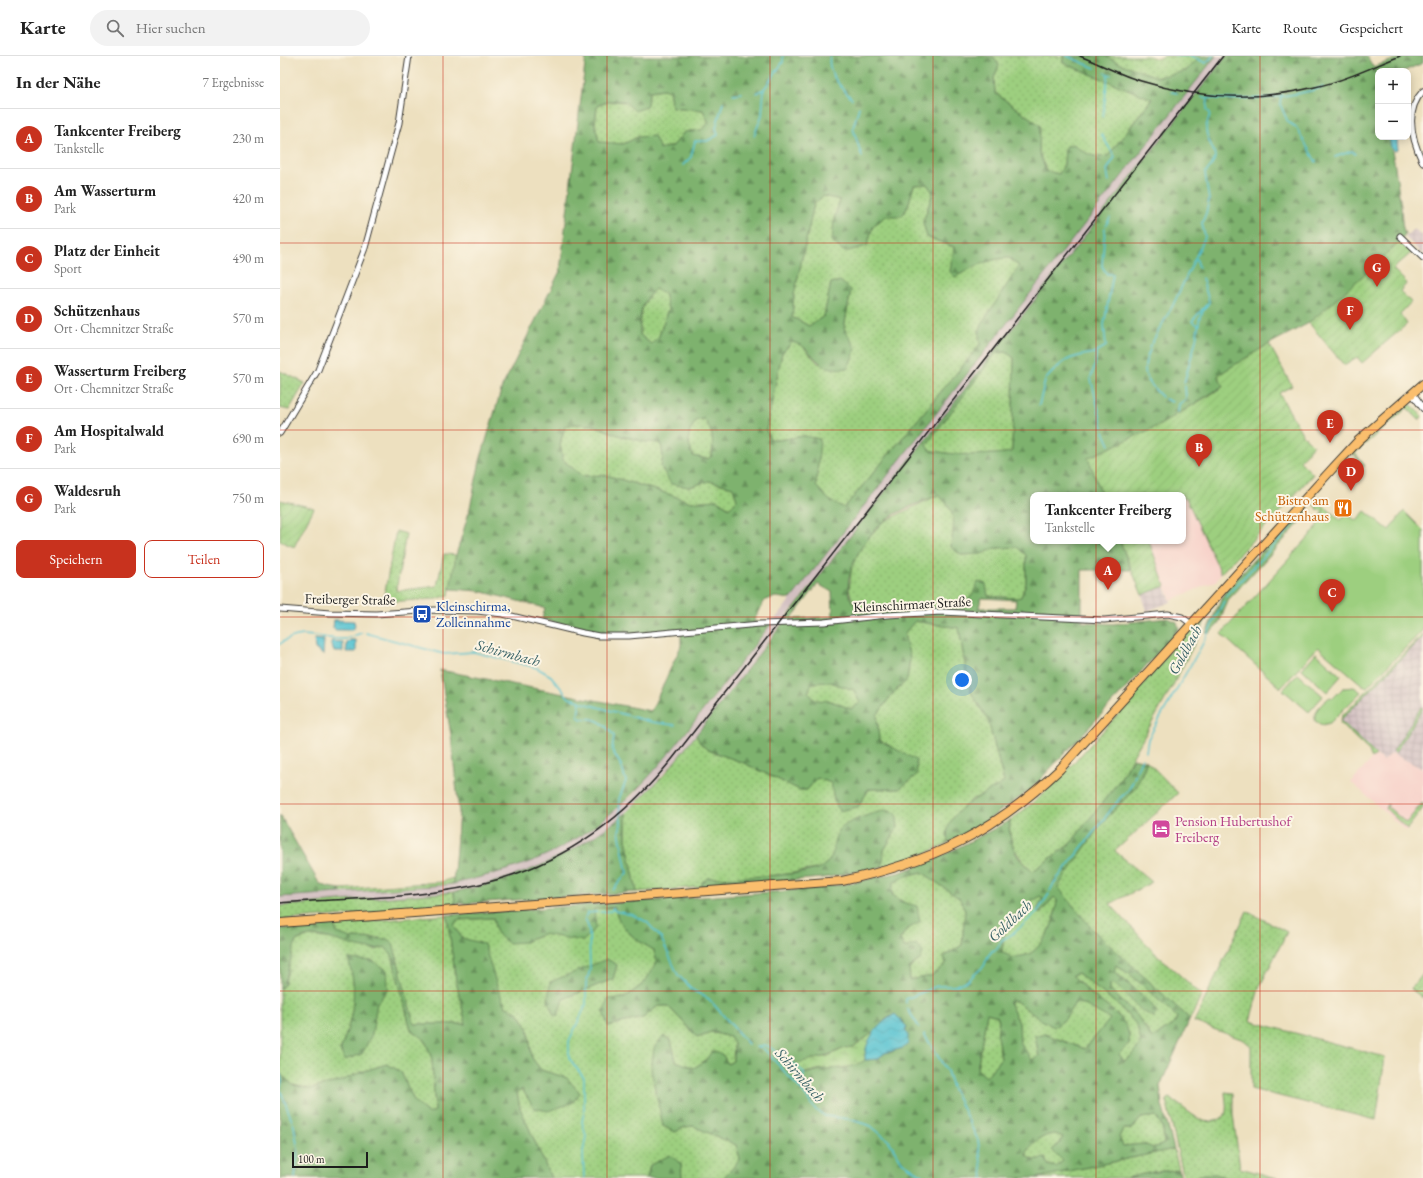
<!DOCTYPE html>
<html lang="de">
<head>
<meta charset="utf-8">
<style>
	:root { --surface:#fff; --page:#f2f2f2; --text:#222; --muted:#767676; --line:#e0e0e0; --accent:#c8321e }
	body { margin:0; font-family:"EB Garamond",serif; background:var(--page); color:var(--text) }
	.controls { position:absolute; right:12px; top:12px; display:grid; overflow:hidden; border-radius:8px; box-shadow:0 2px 10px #0003 }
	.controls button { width:36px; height:36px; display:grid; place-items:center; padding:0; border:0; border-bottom:1px solid var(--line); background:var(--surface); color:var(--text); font:20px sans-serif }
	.scale { position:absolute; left:12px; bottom:10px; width:76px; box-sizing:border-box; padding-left:4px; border:2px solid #1c1c1c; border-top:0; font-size:11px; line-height:14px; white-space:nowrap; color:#1c1c1c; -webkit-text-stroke:3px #fcf5e5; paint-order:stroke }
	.you { position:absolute; left:682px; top:624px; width:14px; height:14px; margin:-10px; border:3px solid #fff; border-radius:50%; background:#1a73e8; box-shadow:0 0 0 6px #1a73e833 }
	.badge { display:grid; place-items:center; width:26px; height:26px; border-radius:50%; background:var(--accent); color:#fff; font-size:13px; font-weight:700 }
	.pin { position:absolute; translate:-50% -33px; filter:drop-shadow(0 1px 2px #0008) }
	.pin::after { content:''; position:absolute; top:21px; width:14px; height:12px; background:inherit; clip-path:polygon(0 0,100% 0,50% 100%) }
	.popup { position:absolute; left:750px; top:436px; width:156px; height:52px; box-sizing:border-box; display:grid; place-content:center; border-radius:8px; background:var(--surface); filter:drop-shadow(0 1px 3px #0005); font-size:13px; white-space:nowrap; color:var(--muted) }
	.popup b { font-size:15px; color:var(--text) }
	.popup::after { content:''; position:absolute; left:50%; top:100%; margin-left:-8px; border:8px solid transparent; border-top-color:var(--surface) }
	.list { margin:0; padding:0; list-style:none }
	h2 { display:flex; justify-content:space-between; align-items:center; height:52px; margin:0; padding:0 16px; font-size:17px }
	h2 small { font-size:13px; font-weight:400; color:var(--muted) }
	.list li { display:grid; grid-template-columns:26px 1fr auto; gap:12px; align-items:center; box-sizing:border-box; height:60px; padding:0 16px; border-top:1px solid var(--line) }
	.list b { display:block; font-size:15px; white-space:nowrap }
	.list p { margin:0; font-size:13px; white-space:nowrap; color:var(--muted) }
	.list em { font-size:13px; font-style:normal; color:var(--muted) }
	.actions { display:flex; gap:8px; padding:12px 16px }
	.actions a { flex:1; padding:9px 0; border:1px solid var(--accent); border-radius:8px; text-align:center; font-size:14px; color:var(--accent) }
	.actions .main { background:var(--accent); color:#fff }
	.icon { flex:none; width:22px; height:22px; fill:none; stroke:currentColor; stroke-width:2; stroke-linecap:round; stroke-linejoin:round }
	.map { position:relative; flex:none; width:1143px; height:1122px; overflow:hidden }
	header { display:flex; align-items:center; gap:24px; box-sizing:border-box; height:56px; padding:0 20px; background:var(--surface); border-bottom:1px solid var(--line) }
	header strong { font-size:19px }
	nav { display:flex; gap:22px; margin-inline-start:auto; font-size:14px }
	.search { width:280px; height:36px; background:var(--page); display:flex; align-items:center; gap:10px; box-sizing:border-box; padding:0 14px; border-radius:22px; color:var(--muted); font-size:15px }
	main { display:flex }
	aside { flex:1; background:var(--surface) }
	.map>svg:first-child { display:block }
	.built { fill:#f7d1c9 }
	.industrial { fill:url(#industrial-grid) }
	.railway { fill:#d2bfc1 }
	.grass { fill:url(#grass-dots); stroke:#5c764e; fill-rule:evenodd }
	.forest { fill:url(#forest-firs); stroke:#4d6745; fill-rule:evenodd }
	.wetland { fill:url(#wetland-marsh); stroke:#5c764e }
	.park { fill:#9dcf7f; stroke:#5c764e }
	.garden { fill:url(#garden-furrows); stroke:#5c764e }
	.water { fill:url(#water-waves); stroke:#3a7076 }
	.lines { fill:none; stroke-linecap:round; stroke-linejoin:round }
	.stream { stroke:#57c3d1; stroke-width:1.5 }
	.minor-casing { stroke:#3b3934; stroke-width:7 }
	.tertiary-casing { stroke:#3b3934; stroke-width:8 }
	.primary-casing { stroke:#3b3934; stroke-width:10 }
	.minor { stroke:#fff; stroke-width:5 }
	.tertiary { stroke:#fff; stroke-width:6 }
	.primary { stroke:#fabe6d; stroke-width:8 }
	.rail { stroke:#1c1c1c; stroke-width:1.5 }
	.grid { fill:none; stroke:#c8321e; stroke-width:1; stroke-opacity:0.55 }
	.labels { text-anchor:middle; stroke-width:4; stroke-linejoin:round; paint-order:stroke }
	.food-label { font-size:14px; fill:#c56008; stroke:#fcf5e5; text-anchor:end }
	.street-label { font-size:14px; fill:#1c1c1c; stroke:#fcf5e5 }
	.transit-label { font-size:14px; fill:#164399; stroke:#fcf5e5; text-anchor:start }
	.hotel-label { font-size:14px; fill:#b23c85; stroke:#fcf5e5; text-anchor:start }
	.water-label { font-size:15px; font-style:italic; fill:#345f64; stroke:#fcf5e5 }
</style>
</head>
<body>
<header>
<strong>Karte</strong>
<div class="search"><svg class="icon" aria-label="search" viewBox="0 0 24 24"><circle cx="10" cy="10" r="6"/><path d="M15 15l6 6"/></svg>Hier suchen</div>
<nav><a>Karte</a><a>Route</a><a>Gespeichert</a></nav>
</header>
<main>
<aside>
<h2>In der Nähe<small>7 Ergebnisse</small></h2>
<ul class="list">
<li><span class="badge">A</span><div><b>Tankcenter Freiberg</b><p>Tankstelle</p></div><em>230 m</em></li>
<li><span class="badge">B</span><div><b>Am Wasserturm</b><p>Park</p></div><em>420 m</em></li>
<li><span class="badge">C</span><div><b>Platz der Einheit</b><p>Sport</p></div><em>490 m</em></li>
<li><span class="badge">D</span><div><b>Schützenhaus</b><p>Ort · Chemnitzer Straße</p></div><em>570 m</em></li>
<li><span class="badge">E</span><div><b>Wasserturm Freiberg</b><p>Ort · Chemnitzer Straße</p></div><em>570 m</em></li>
<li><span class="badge">F</span><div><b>Am Hospitalwald</b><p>Park</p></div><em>690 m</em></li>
<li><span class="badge">G</span><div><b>Waldesruh</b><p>Park</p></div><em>750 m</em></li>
</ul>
<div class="actions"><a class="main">Speichern</a><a>Teilen</a></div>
</aside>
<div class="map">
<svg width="1143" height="1122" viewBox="0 0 1143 1122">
	<defs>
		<pattern id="industrial-grid" width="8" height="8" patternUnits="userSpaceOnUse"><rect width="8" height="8" fill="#d2bfc1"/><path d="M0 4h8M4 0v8" fill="none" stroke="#b4a4a5"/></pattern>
		<pattern id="grass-dots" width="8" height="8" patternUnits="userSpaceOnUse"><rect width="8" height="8" fill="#9dcf7f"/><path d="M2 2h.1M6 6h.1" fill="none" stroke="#87b16d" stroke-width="1.8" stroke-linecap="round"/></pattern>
		<pattern id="forest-firs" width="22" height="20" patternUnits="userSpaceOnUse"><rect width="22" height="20" fill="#7eb26e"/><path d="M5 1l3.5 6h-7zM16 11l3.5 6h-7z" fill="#66905a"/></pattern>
		<pattern id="wetland-marsh" width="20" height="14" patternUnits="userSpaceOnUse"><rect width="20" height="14" fill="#9dcf7f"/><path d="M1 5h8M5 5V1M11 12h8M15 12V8" fill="none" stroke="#87b16d"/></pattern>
		<pattern id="garden-furrows" width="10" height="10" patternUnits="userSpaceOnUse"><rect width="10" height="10" fill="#9dcf7f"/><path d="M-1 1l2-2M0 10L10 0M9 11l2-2" fill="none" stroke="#87b16d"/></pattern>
		<pattern id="water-waves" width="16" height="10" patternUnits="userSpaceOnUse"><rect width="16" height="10" fill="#57c3d1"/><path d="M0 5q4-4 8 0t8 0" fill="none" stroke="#4ba7b3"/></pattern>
	</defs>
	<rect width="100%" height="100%" fill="#fcf5e5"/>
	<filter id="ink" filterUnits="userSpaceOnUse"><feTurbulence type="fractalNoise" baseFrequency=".025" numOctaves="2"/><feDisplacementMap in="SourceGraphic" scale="8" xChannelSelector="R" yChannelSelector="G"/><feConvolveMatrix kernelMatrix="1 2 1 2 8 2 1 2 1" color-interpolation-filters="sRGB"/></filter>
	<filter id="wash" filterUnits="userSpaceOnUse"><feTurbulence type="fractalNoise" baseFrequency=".012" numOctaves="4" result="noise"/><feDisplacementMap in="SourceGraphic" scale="16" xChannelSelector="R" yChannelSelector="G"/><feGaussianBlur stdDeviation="0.9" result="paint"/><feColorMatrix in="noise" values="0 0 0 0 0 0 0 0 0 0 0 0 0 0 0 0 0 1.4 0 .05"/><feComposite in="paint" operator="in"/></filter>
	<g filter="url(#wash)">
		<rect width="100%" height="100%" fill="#ede0bf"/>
		<path class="built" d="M906 442 941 517 936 525 891 544 869 485H903V443Z
			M1112 697 1143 713V753L1126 775 1071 726 1096 699 1103 705Z"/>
		<path class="industrial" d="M1134 172 1143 181V199L1125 181Z
			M885 530 891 546 867 555 862 539Z
			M1143 578V713L1112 697 1103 705 1061 665 1062 660Z"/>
		<path class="railway" d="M936 0H946L501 568 411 686 359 746 333 768 302 789 269 807 216 827 164 837 0 850V841L163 829 214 818 265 799 297 782 352 740 402 682Z"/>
		<path class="grass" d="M712 0H783V7L872 42 828 100C813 103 805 97 793 88L785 91 784 109 779 118 766 115 759 96 760 69 715 37 714 22 719 9Z
			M825 0H868L878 3 884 0H921C912 14 894 22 878 21 866 21 836 6 825 0Z
			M383 33 389 35 392 51 423 54 429 67 421 74 404 76 393 90 380 93 358 81 343 88 319 86 315 68 317 50C334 42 349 46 366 51L370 35Z
			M647 128 653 136 643 166 647 181 674 191 675 221C692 211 710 202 729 202L740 210 703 266 699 276 700 289 564 452 549 444 536 430 539 383 524 380 499 384 490 383 486 374 502 297 512 286 521 288 539 308 576 293 564 272 571 234 551 227 544 260 529 270 512 261 514 239 534 148 543 140 560 144 554 163 587 190 593 170 606 160 628 150 634 129Z
			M375 233 384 237 388 253 379 280 371 288 360 279C359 260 361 247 375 233Z
			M726 296 734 302 732 396C704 400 676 400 648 394L646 389 716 297Z
			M0 315 25 327 9 354 0 352Z
			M1130 348 1137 354 1142 361 1139 364 1127 352 1075 397 1085 410H1081L1079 409 1081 407 1074 398 1071 399 1114 360Z
			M423 363C434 373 433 387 432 400L427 403 413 400C407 383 406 378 417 364Z
			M294 368 313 369 338 379 366 386 381 387 383 400 381 411 409 431 429 425 453 431 457 444 450 452 437 444 411 446 385 437 326 419 302 420 283 404 280 388 285 370Z
			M658 439C678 456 674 467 671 491L681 499 701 498 716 492 737 491 746 499V527L741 541 736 542 708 540 706 534 693 538 685 548 586 556 573 547 569 533 572 508 585 485 603 466Z
			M1032 441 1060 464 1037 453 1031 445Z
			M116 475 126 478 116 535 157 530 164 498 176 499 169 539 156 543 103 546Z
			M928 553 922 573 892 631 839 725 790 788 753 815C737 801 728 787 730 765L759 742 791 710 840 656 899 584Z
			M634 565 679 572 686 615 692 638 708 664 724 726 711 735 691 744 668 787 651 795 602 811 604 794 618 771 557 778 552 802 541 812 507 818 422 826V831L357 836 346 783V757L385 718 416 679 420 687 428 694 464 707 520 734H527L537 722 551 727 554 744 578 751 589 733H619L636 705 599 684 597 659 613 637 627 624 630 602 624 578Z
			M1143 578V581L1061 664 1062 660Z
			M550 626 574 634 580 647 571 653 551 645H535L528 636 532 627Z
			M1141 651 1143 652 1115 697 1113 695Z
			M1061 665 1096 699 1092 703 1089 695 1060 667Z
			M867 705 898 737 835 795 872 826 830 848 875 897 922 939 910 963 813 874 777 831 819 771 862 718Z
			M1143 746V752L1127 773 1106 753 1108 748V751L1126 767Z
			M642 816 681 843 685 854 682 889 663 901 666 908 651 920 630 924 629 912 641 903 625 892 620 884 626 874 625 847 612 839 613 827 626 820Z
			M173 822V828L163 829 59 837 61 833 161 826Z
			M174 836 175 851 0 864V850Z
			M760 840 763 841 757 854 760 858 774 841 777 844C775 865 769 884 751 897 746 900 738 901 732 902L722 896 724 878 723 868C734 857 747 850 760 840Z
			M336 851C337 871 357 885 374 894L376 908 364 927 344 942 328 944V970L363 962 378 950H388L417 981 431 976 450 981 454 988 453 1005 447 1008 426 1004 414 1012 396 1005 391 984 378 1043 383 1070 395 1076 405 1071 413 1070 456 1089 460 1102 452 1113 443 1122H402L401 1108 370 1109 367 1122H271L240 1052 237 1037 242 1033 254 1052 287 1022 261 1014 252 1002 248 972 238 956 226 951 219 936 174 870 177 864 213 862 217 878 245 886 263 878 279 880 314 853ZM337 909 333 923 283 943Z
			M967 855 1007 876 979 932 970 965 1105 1001 1096 1064 971 1033V990L964 984 914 966Z
			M167 859 176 925 186 968H134L113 887C100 878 87 884 72 882 67 882 62 879 57 877L54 868Z
			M30 880 54 883 96 894 105 891 112 899 131 974 145 984 152 1003 155 1055 149 1058 134 1045 121 1016 107 1008 81 1016 61 1025 30 1033 13 1029 0 1018V932L4 929 15 885ZM69 904 108 933 60 995C72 964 79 936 69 904Z
			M836 909 851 919 897 960 895 967 872 983 866 972 830 934V928L834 927 862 955 869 945 834 915Z
			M798 917 839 950 857 969 861 986 854 998 843 1006 838 998 849 988V977L839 960 815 941 792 919Z
			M736 945 758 962 784 964 795 947 803 948 831 963 805 993 765 978 755 979 759 1001 752 1004 740 987 739 967 729 946Z
			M707 957 717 960 719 965 717 980 721 1002 706 1021 697 1013Z
			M945 1036 953 1037V1058L960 1112 997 1122H904L886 1044 890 1042C900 1049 909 1057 919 1063 927 1068 944 1066 946 1055 947 1050 945 1041 945 1036Z
			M876 1060 883 1073 884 1088 873 1092 864 1088 843 1090 839 1081 843 1073H852L861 1062Z
			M775 1078 783 1081 780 1087 772 1094 783 1105 776 1111 753 1104 746 1099C751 1086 762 1079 775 1078Z
			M894 1093 899 1114 873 1116 846 1122H756Z"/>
		<path class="forest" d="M306 0H712L719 9 714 22 715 37 760 69 759 96 766 115 779 118 784 109 785 91 793 88C805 97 813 103 828 100L872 43 783 7V0H825L839 7 877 21 906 15 921 0H936L511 543 496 541 485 544 473 566 493 565C470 595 447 624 424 653 378 713 336 766 266 799 236 813 205 820 173 828L179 756 171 679 160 614 371 655 401 590V575L348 578 320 577 303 575 262 563 265 552 199 535 170 533 176 499 189 456 200 405 222 331 280 215ZM383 33 389 35 392 51 423 54 429 67 421 74 404 76 393 90 380 93 374 80 358 81 343 88 319 86 315 68 317 50 327 45H344L355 55 366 51 370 35ZM647 128 653 137 643 166 647 181 674 191 670 216 675 221C692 211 710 202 729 202L739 210 703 266 699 276 700 289 564 452 549 444 536 430 540 383 524 380 499 384 490 383 486 374 502 297 512 286C538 292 531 317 568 312L576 293 564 272 571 234 560 225 551 227 544 260 529 270 512 261 514 239 534 148 543 140 560 144 554 163 552 186 565 196 587 190 593 170 606 160H622L628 150 634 129ZM375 233 384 237 388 253 379 280 371 288 360 279C359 259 360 248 375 233ZM423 363C434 373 433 387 432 400L427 403 413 400C407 383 406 378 417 364ZM294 368 313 369 338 379 366 386 381 387 383 400 381 411 391 428 409 431 429 425 453 431 457 444 449 452 437 444 411 446 385 437 326 419 302 420 283 404 280 388 285 370Z
			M946 0H1087L1093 11 1125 0H1143V7L1124 15H1098V26L1096 27 1098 41V81H1108C1115 101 1117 128 1121 150 1122 159 1121 168 1125 178L1121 184 1093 211 1029 267 989 288 938 319 943 330 880 369 808 402 822 439H753V485H840L851 514H802V566L833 568 888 562 897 566 899 573 848 630 750 734 702 768 668 787C661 753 703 741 724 726L708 664 692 638 686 615 679 572 635 565 624 578 630 602 627 624 613 637 597 659 599 684 636 704 637 719 619 733H589L578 751 559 755 554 744 551 727 537 722 527 734H520L464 707 428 694 420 687 416 679 673 348ZM726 296 734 302 732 396C704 400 676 400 649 394L646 389 716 297ZM658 439C678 456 674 467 671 491L681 499 701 498 716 492 737 491 746 499V527L741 541 736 542 708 540 706 528 698 526 693 538 685 548 586 556C582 554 575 551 573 547 557 524 585 480 603 466 618 454 640 447 658 439ZM538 528 552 536 553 561 511 563ZM701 542 736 544 735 552H699ZM550 626 574 634 580 647 571 653 551 645 535 644 528 636 532 627Z
			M1023 450 1028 453 1026 460 949 543 938 569 930 577H926L945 535Z
			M853 702 867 705 856 731 819 771 778 831 813 874 910 963 880 1030 882 1049 894 1093 756 1122H443L452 1113 460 1102 456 1089 413 1070 405 1071 395 1076 383 1070 371 1014 374 992 383 980 391 984 396 1005 414 1012 426 1004 432 995 443 999 448 1008 453 1005 454 988 450 981 431 976 417 981 388 950H378L363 962 328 970 323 956 328 943 345 942 364 927 376 908 374 894C357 885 337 871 335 851L314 853 316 872 303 885 263 878 245 886 228 887 217 878 213 862 177 864 174 870 182 882 204 888 219 936 226 951 238 956 248 972 252 1002 261 1014 287 1022 300 1037 292 1047 268 1055 254 1052 242 1033 237 1037 240 1052 271 1122H0V1018L13 1029 30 1033 61 1025 81 1016 107 1008 121 1016 134 1045 149 1058 155 1055 152 1003 145 984 131 974 112 899 105 891C82 899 55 879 31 880 26 880 20 883 16 885L4 929 0 932V873L54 868 57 877 71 882 107 883 113 887 134 968H186L176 925 167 859 507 835 567 828 621 816 654 804 731 764C726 773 733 794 739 802 742 807 749 811 753 815L790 788 839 725ZM642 816 680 843 685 854 682 889 663 901 666 908 651 920 630 924 629 912 641 903 643 896 636 888 625 892 620 884 626 874 640 866 637 850 625 847 612 839 613 827 626 820ZM760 840 763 842 757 854 759 858 774 841 777 844C775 865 769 883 751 897 747 900 738 900 733 902L722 896 724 878 723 868C734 857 747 850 760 840ZM836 909 851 919 897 961 895 967 872 983 857 959 830 934V928L834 927 862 955 874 961 877 956 869 945 834 916ZM798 917 839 950 857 969 861 986 854 998 844 1005 839 998 849 988C851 963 832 956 815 941 807 935 800 927 792 919ZM736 945 758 962 774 971 784 964 795 947 803 948 830 963 805 993 764 978 755 979 759 1000 752 1004 740 987 739 967 729 946ZM707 957 717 960 719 965 717 980 721 1002 706 1021 697 1013ZM615 958 627 971 623 992 605 997 597 1003 585 1004 566 1012 545 1013 524 1018 538 1003 565 992 573 991 598 973 606 963ZM876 1060 883 1073 884 1088 873 1092 864 1088 843 1090 839 1081 843 1073H852L861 1062ZM775 1078 783 1081 780 1087 772 1094 783 1105 776 1111 768 1109 765 1102 753 1104 746 1099C751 1086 762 1079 775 1078Z
			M605 754 616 757 618 771 604 794 602 811 543 822 422 831V826L428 822C450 821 528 821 543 810 558 800 550 792 557 778 564 764 590 759 605 754Z
			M346 757V783L357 836 175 848 174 836C241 823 294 799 346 757Z
			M0 759 39 827 48 831 61 833 59 837 0 841Z
			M68 903 93 905 107 914 108 933 97 947 92 978 82 998 65 1004 60 995C72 964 79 936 68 903Z
			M327 903 337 909 333 923 283 943 278 960 274 959 268 945 270 926Z
			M390 1099 401 1108 402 1122H367L370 1109Z
			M899 1114 901 1122H846L873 1116Z
			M924 1118H936L946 1122H912Z"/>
		<path class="wetland" d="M598 973C589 984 585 990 585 1004 572 1013 559 1012 545 1013 534 1013 526 1019 516 1016L515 1011 517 1007 548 1000 565 992 573 991Z"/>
		<path class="park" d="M1045 451 1060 464 1066 458 1077 465 1085 455 1109 474 1124 455 1143 474V574L1086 632 1038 591 1001 632 941 578 1035 474Z
			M1036 597 1061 620 1047 636 1022 613Z
			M1018 618 1043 640 1029 656 1003 634Z
			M1074 631 1081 636 1050 667 1042 669 1035 665C1033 655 1042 647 1050 641L1053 642 1063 632Z"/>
		<path class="garden" d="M1121 184 1132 196 1113 213 1127 227 1120 235 1131 246 1120 258 1127 268 1082 307 1077 301 1064 309 1029 267 1093 211Z
			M989 288 1012 330 999 337 1023 379 1033 389 1020 405 1033 418 1005 450 941 517 906 442 903 443V439H822L808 402 880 369 943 331 938 319Z
			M0 444 34 452 14 491 0 485Z
			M840 485H869L885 530 862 539Z
			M1143 918V942L1131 933Z"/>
		<path class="water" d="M1109 81H1117L1118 94 1115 95 1111 92Z
			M54 564 74 565 75 570 72 574H56L53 572Z
			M34 583 44 584 43 599 35 593Z
			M70 584H76V596H66L67 587Z
			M51 585 63 586V596H54Z
			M615 958 627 971 625 975 628 978V988L623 992 605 997 597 1003 585 1004C584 984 598 968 615 958Z"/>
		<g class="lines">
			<path class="stream" d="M550 0C546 17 562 32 572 43
				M787 0 815 12
				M895 0H911L926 7 933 0
				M825 17 831 19
				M892 36 897 37
				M477 37 484 33
				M453 38 462 37
				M1001 39 1000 48 1008 66 1016 71 1036 106
				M922 41C955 46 1012 42 1043 31
				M579 51 573 72 582 101
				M823 61 828 18
				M821 78 835 101 827 114 829 126
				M474 80 482 59 484 33 503 6V0
				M1055 101 1072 95 1075 98
				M403 109 411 101 415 85H427L438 79 436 72 443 46
				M826 169 830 162
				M916 202 919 211
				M922 222 929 245
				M918 269 912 265 927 248
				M869 292 893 249 925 181 922 167 926 157 929 144 925 117C946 97 927 93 926 73 926 69 929 62 930 57L927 54 928 42
				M870 294C860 315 865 324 882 341
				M811 321 815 309 816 296 826 290 824 269 833 218H827L822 210 825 172
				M766 323C784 303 788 301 815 297
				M811 323 823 372
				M904 327 916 284 920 260 929 246
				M885 343 892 346
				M759 349 765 325
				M898 356 899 348 906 343 905 330
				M824 376 830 389
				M945 541 1013 469 1020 455
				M86 577 164 598 194 596 257 612 271 620 289 642 300 645 298 660 301 663C316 660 325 668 334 680L332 694 341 709 346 725 339 743 341 768 339 775 347 817 333 834
				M0 588C23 571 40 584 64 583 69 583 76 578 82 577
				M300 646 371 666 395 669
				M866 696 868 683 921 591 944 545
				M770 835 774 827 841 741C854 733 855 715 862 702
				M320 856 331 855 333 852 335 855 353 859 367 866 381 882 398 919 414 935 429 943 468 988
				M626 947V943L657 930H674L687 925 704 910 708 900 712 895 717 893 722 884 734 877 757 856 769 838
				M627 952 639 971
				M644 978 667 1015 672 1031 698 1084 703 1122
				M476 991 484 993 522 1035 536 1054 545 1060 569 1063 591 1070 609 1085 622 1106 647 1122
				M478 992 483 989 488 990 524 1016 522 1035
				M0 1017 2 1025 0 1033 14 1070 18 1093 15 1122
				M304 1122 303 1096 306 1080 302 1066 304 1056V1022L289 1002V985L306 949V927L310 914 309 873 305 862 307 857 317 856"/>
		</g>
	</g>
	<g filter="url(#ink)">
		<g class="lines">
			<defs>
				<path id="minor" d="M1143 35C1124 55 1132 84 1143 107
					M1120 180 1143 202
					M0 377 38 314 85 192 119 67 129 0
					M0 553 50 557 96 558 154 554 197 555 223 558 303 577 319 580H349L480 568 544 566 607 559 662 556 824 564 888 558 902 561 910 567"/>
				<path id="tertiary" d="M1132 337 1143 352"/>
				<path id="primary" d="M0 867 562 825C652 806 712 777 780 713L1053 412 1079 384 1143 328"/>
			</defs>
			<use href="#minor" class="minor-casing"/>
			<use href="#tertiary" class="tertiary-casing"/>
			<use href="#primary" class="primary-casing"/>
			<use href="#minor" class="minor"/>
			<use href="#tertiary" class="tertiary"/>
			<use href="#primary" class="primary"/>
			<path class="rail" d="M800 0C820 8 840 19 861 25 918 43 977 45 1035 31 1064 25 1092 11 1120 0
				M0 847C70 842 149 843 216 824 288 804 347 759 393 702L943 0"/>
		</g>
	</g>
	<path class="grid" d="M163 0V1122M327 0V1122M490 0V1122M653 0V1122M816 0V1122M980 0V1122M0 187H1143M0 374H1143M0 561H1143M0 748H1143M0 935H1143"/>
	<defs>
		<symbol id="restaurant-square" viewBox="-11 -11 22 22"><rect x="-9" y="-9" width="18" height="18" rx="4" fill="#e8710a" stroke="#fcf5e5"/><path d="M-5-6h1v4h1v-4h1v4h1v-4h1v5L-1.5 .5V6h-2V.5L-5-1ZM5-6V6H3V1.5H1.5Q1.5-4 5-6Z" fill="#fff"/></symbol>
		<symbol id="bus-square" viewBox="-11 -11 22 22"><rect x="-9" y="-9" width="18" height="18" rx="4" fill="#1a4fb4" stroke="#fcf5e5"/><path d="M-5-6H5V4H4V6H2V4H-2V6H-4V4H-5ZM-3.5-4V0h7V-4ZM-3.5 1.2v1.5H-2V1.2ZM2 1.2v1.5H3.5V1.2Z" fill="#fff"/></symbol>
		<symbol id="hotel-square" viewBox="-11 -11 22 22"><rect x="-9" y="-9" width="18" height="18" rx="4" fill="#d1479c" stroke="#fcf5e5"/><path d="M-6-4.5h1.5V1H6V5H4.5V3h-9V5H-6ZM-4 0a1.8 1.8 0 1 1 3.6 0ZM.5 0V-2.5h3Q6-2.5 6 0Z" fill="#fff"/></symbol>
	</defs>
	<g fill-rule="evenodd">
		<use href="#restaurant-square" x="1052" y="441" width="22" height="22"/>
		<use href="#bus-square" x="131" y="547" width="22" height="22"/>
		<use href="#hotel-square" x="870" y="762" width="22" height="22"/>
	</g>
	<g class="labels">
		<g class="food-label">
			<text x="1049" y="449">Bistro am<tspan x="1049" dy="16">Schützenhaus</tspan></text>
		</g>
		<g class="street-label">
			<text transform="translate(70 543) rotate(1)" y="5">Freiberger Straße</text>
			<text transform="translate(632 548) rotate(-3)" y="5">Kleinschirmaer Straße</text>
		</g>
		<g class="transit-label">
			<text x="156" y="555">Kleinschirma,<tspan x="156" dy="16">Zolleinnahme</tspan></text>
		</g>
		<g class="hotel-label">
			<text x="895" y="770">Pension Hubertushof<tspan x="895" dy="16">Freiberg</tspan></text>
		</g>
		<g class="water-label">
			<text transform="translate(905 594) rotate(-61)" y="5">Goldbach</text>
			<text transform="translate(228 597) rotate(15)" y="5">Schirmbach</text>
			<text transform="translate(730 865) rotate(-43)" y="5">Goldbach</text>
			<text transform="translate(520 1019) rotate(49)" y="5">Schirmbach</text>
		</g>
	</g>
</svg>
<div class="controls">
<button>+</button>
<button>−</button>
</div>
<div class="scale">100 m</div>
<div class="you"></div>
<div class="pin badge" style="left:828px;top:534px">A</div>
<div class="popup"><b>Tankcenter Freiberg</b>Tankstelle</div>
<div class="pin badge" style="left:919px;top:411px">B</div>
<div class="pin badge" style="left:1052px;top:556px">C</div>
<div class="pin badge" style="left:1071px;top:435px">D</div>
<div class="pin badge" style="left:1050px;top:387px">E</div>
<div class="pin badge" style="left:1070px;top:274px">F</div>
<div class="pin badge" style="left:1097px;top:231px">G</div>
</div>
</main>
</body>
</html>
